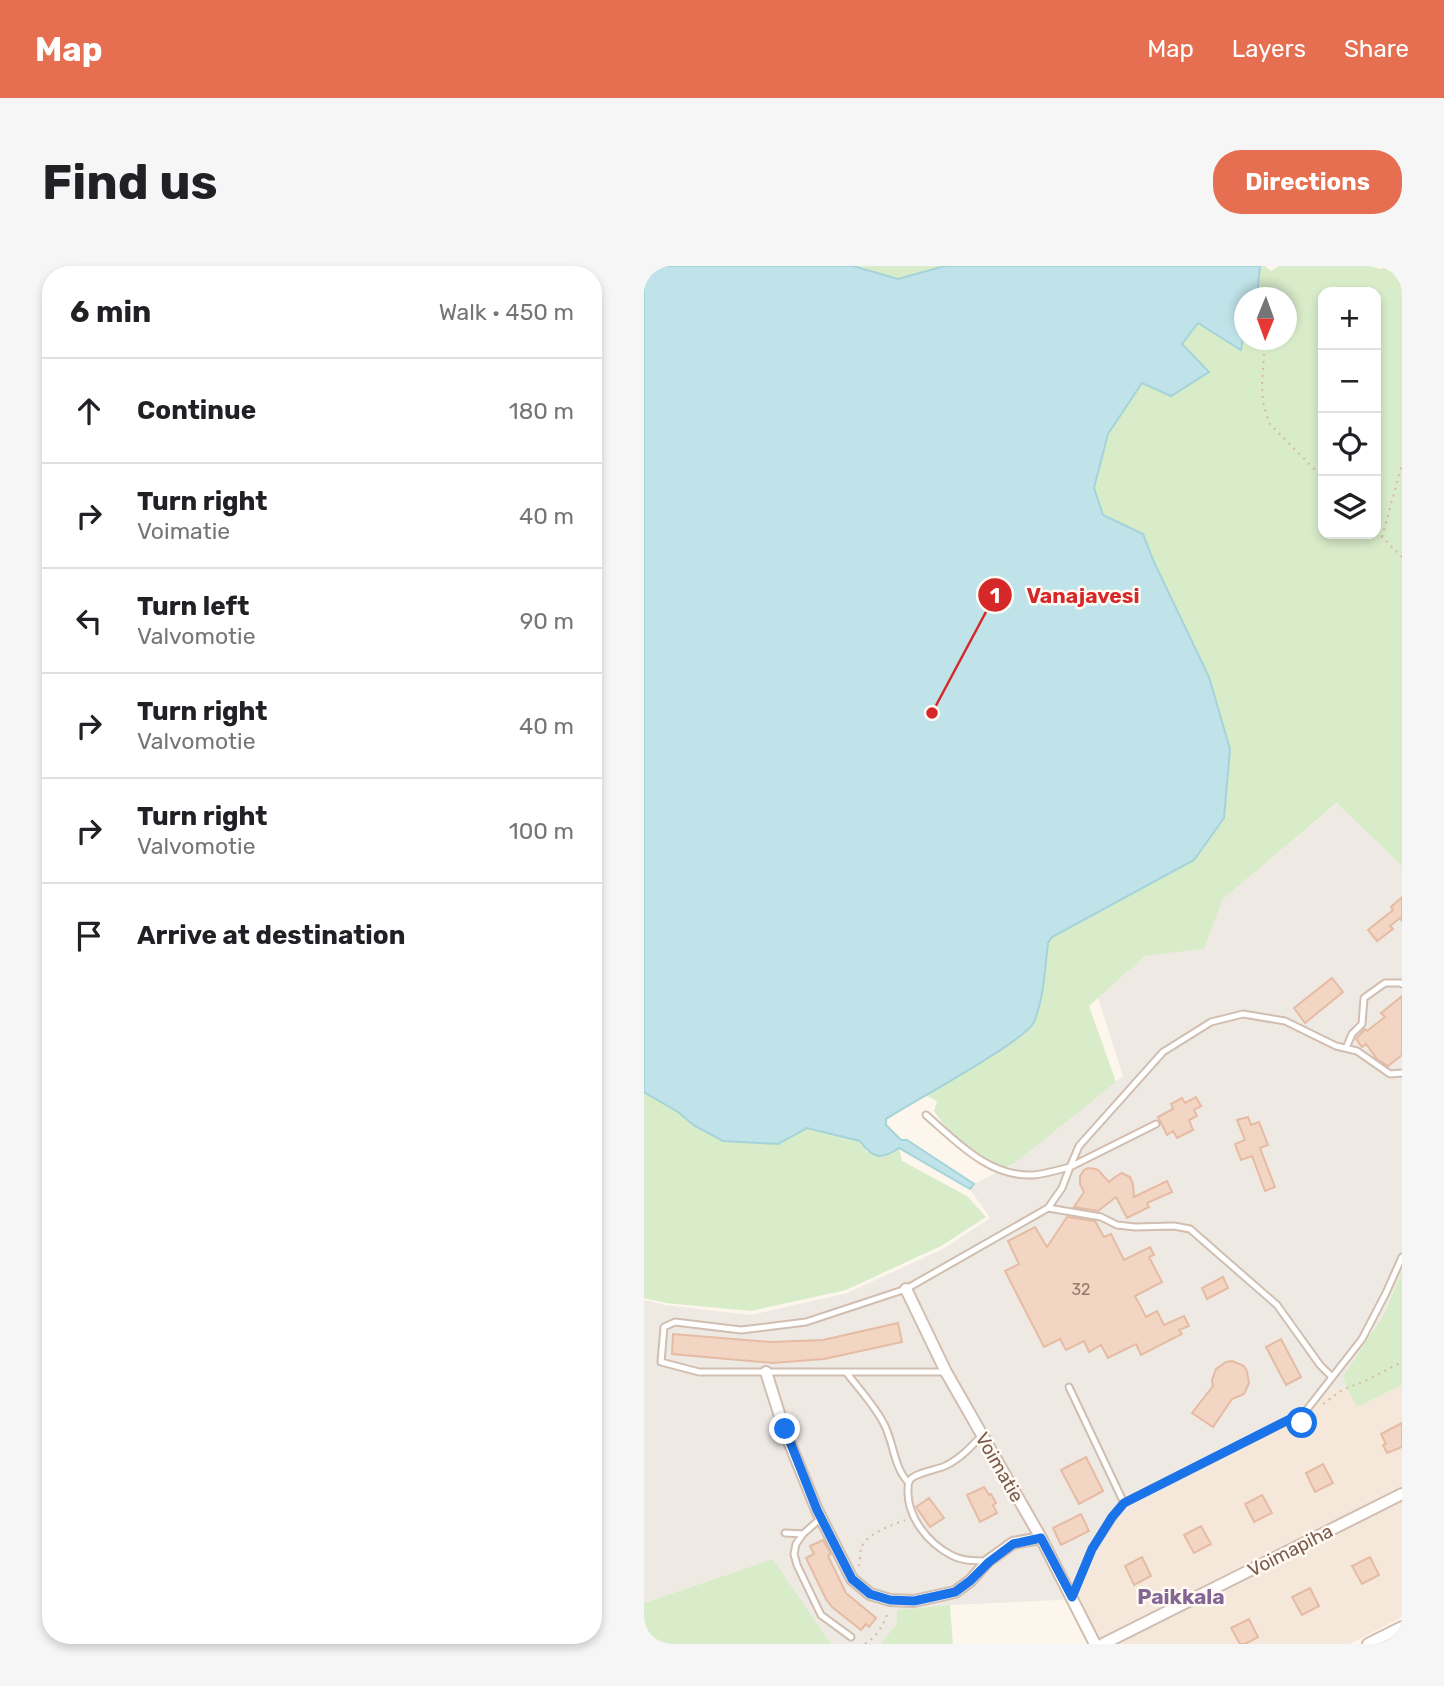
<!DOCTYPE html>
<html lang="en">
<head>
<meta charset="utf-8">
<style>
	:root { --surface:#fff; --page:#f6f6f6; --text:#202124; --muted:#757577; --line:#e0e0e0; --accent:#e76f51 }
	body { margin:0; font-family:Rubik,sans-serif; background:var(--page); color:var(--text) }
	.controls { position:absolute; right:21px; top:21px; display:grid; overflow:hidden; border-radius:14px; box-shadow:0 4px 10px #0003 }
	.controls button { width:63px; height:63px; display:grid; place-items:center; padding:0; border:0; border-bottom:2px solid var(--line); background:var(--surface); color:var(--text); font:35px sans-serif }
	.compass { position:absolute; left:590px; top:21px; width:63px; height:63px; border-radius:50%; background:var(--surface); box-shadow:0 4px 10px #0003; rotate:181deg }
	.stop { position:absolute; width:21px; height:21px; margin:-16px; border:5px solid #1a73e8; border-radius:50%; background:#fff }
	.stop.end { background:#1a73e8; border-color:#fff; box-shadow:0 2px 7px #0008 }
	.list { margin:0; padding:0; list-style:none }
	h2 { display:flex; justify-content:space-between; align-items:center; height:91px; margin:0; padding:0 28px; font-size:30px }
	h2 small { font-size:23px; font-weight:400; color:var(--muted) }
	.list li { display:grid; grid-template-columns:46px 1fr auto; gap:21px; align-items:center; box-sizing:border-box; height:105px; padding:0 28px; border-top:2px solid var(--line) }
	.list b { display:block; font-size:26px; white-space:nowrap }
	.list p { margin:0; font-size:23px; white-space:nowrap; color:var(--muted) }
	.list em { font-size:23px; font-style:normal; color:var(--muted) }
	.icon { flex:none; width:38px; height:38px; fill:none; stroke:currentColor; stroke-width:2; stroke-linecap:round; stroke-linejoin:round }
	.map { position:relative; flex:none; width:758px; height:1378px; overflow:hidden; border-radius:28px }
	header { display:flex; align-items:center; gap:42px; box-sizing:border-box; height:98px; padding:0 35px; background:var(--accent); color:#fff }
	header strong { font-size:33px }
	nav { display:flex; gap:38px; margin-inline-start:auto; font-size:24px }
	.intro { display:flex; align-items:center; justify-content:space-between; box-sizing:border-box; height:168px; padding:0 42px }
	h1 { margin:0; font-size:49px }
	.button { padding:18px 32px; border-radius:28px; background:var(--accent); color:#fff; font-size:24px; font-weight:700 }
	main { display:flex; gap:42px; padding:0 42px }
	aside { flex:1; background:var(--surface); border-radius:28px; box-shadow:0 4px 10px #0003 }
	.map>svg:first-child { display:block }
	.residential { fill:#f5e8da }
	.industrial { fill:#efe9e4 }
	.green { fill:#d8ecc9; fill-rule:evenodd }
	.water { fill:#bfe3e8; stroke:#a5d3da; stroke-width:2 }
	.building { fill:#f3d5c3; stroke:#e6bba3; stroke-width:2 }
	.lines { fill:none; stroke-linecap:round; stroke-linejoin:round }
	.service-casing { stroke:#d1beb0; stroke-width:9 }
	.minor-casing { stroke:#d1beb0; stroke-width:14 }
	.path { stroke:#d9b8a5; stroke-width:2; stroke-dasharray:2 5; stroke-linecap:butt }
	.service { stroke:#fff; stroke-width:5 }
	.minor { stroke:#fff; stroke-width:10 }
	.route { stroke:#1a73e8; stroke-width:9 }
	.labels { text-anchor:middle; stroke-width:5; stroke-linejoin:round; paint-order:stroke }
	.number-label { font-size:16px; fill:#987a6a }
	.street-label { font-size:19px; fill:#7a5c4d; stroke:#fffaf3 }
	.neighbourhood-label { font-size:21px; font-weight:bold; fill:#846695; stroke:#fffaf3 }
	.leader { fill:none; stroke:#d62828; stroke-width:2.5 }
	.callout-dot { fill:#d62828; stroke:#fffaf3; stroke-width:2.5 }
	.mark-label { font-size:21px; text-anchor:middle; font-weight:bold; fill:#fff }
	.callout-label { font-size:21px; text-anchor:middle; font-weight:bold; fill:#d62828; stroke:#fffaf3; stroke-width:5; stroke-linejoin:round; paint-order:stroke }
</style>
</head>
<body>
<header>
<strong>Map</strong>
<nav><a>Map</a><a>Layers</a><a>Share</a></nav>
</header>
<div class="intro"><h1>Find us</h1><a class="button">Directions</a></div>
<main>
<aside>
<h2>6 min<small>Walk · 450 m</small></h2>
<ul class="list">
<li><svg class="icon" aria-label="ahead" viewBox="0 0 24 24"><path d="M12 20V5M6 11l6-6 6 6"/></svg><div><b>Continue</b></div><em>180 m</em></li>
<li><svg class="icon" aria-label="right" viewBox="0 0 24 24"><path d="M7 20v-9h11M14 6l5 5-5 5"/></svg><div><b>Turn right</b><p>Voimatie</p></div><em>40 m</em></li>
<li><svg class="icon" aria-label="left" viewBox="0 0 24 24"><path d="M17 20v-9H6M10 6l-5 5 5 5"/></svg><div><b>Turn left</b><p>Valvomotie</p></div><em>90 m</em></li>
<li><svg class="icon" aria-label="right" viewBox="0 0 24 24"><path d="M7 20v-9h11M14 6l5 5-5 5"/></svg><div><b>Turn right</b><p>Valvomotie</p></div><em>40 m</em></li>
<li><svg class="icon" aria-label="right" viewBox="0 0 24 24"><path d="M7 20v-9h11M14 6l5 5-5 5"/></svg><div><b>Turn right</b><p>Valvomotie</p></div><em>100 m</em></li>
<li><svg class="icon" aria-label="arrive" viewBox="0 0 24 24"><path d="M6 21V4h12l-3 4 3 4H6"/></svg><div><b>Arrive at destination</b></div></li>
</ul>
</aside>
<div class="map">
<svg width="758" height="1378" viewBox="0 0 758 1378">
	<rect width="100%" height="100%" fill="#fdf6ec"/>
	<path class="residential" d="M758 1119V1351L706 1378H455L440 1351 437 1333 439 1318 457 1282 474 1254 496 1237 661 1152 683 1127 702 1120 713 1141Z"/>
	<path class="industrial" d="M694 537 758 600V1004L741 1047 699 1110 702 1120 683 1127 661 1152 496 1237 474 1254 457 1282 439 1318 437 1333 306 1339 255 1344 252 1359 236 1378H187L129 1293 0 1337V1034L21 1039 107 1049 203 1027 299 983 346 952 326 923 330 918 371 897 479 810 454 732 501 690 560 683 579 633Z"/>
	<path class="green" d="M209 0H301L254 13Z
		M616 0H621L627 5 635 0H725L737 3 739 2 751 6V11L757 10 758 8V600L693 537 579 633 560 683 501 690 445 740 472 816 371 897 360 902C332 887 308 873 290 845L293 835 281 829 365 779 389 759 397 727 404 677 408 671 550 594 565 411 510 296 499 268 459 249 450 222 465 168 498 117 565 106 538 77 555 56 578 73 597 83 600 65V74H642V32L613 31ZM679 26H732V268H679Z
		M0 826 34 846 51 860 134 878 163 862 216 875 223 886 255 882 258 895 323 930 342 951 297 980 202 1024 107 1045 21 1037 0 1032Z
		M758 1004V1119L713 1141 702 1120 699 1110 741 1047Z
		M129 1293 187 1378H0V1337Z
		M306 1339 309 1378H236L252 1359 254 1344Z"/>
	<path class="water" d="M0 0H209L254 13 301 0H616L613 31 600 32V65L597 84 554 57 538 78 565 106 527 130 498 117 464 168 450 222 459 249 499 268 510 296 565 411 586 483 580 552 550 594 408 671 404 677C401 702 400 732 390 756 383 774 265 838 242 853V859L257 874H263L330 918 326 923 255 882C237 894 229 893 216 875L163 862 134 878 79 875 51 860 34 846 0 826Z"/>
	<path class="building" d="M758 631V655L756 652 746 660 749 663 733 675 724 664 749 644 747 641Z
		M688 712 699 726 661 757 650 742Z
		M758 730V789L744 800 733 793 722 778 718 781 712 773 721 763 723 765 741 751 737 747Z
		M552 831 557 840 550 844 553 850 545 854 549 864 533 872 529 865 523 869 514 851 529 843 527 838 538 832 541 837Z
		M604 851 607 859 615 856 624 879 616 882 631 921 621 925 608 890 597 894 591 878 601 874 593 854Z
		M444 902 452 903 455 905 465 916 471 911 478 907 486 911 489 918 490 931 523 915 528 926 503 937 505 941 483 952 472 931 454 945 430 941 440 926 436 918V910L440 904Z
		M423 951 451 955 460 971 467 968 480 994 506 981 510 989 505 991 518 1016 491 1030 502 1051 513 1045 520 1059 540 1050 545 1060 535 1064 538 1068 497 1089 492 1078 464 1092 457 1079 445 1086 440 1075 422 1084 416 1073 400 1081 361 1005 375 998 364 975 391 961 403 981Z
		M579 1011 584 1022 563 1033 558 1022Z
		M254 1057 258 1076 180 1093 129 1097 28 1088 29 1068 127 1076 179 1074Z
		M637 1073 657 1111 642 1119 622 1081Z
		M588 1095 600 1100 603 1105 605 1117 600 1128 588 1133 569 1161 548 1147 569 1120 568 1114 572 1103 582 1096Z
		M758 1157V1181L743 1187 739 1179 742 1178 737 1168Z
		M442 1191 459 1225 435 1238 417 1204Z
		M679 1198 689 1217 671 1226 662 1207Z
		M340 1221 345 1229 347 1228 352 1237 349 1239 353 1247 336 1256 323 1229Z
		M618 1229 628 1247 610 1256 601 1238Z
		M285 1232 300 1252 286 1261 272 1241Z
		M437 1248 445 1265 417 1279 409 1262Z
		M557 1260 567 1278 550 1287 540 1269Z
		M179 1274 187 1288 184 1290 202 1327 232 1352 225 1361 222 1358 217 1364 188 1341 182 1333 162 1292 170 1288 166 1280Z
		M498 1291 507 1310 490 1319 481 1300Z
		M726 1291 735 1309 718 1318 708 1300Z
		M666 1322 675 1340 658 1349 648 1331Z
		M605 1353 614 1371 601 1378H596L587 1362Z"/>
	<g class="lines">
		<defs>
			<path id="service" d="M702 782 708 768 718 758 720 732 741 717H757L758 718
				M282 849C313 876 345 911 389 909 401 908 414 904 426 901L435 880 519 786 567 756 599 748 641 755 692 780 713 785 746 808 758 807
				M404 942 457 951 473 959 491 961 530 960 546 963 633 1039 676 1099 687 1110
				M202 1106C215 1123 232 1141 241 1160 250 1179 250 1201 264 1216
				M302 1106H55L17 1096 20 1061 31 1056 97 1064 162 1056 262 1023 404 942 418 922 426 901 512 858
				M425 1121 480 1237
				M338 1169C327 1181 316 1193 301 1200 292 1204 271 1207 266 1214 264 1217 264 1220 264 1224 263 1251 284 1277 307 1289 318 1295 331 1295 344 1295
				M141 1267 159 1268 177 1252
				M159 1268 152 1278 150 1288 153 1299 177 1349 207 1371
				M428 1331 448 1283 469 1251 480 1237 661 1146 718 1073 742 1027 758 991"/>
			<path id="minor" d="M262 1023 302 1106 397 1272 451 1378
				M122 1106 140 1163 173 1244 208 1313 226 1328 246 1334 270 1335 311 1326 326 1315 344 1295 369 1277 397 1272
				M459 1378 758 1228
				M724 1378 758 1361"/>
		</defs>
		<use href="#service" class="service-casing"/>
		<use href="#minor" class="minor-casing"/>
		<path class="path" d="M621 74 618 118 619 136 625 157 679 212
			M732 265 758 291
			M738 271 758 198
			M679 1138 698 1124 721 1115 758 1096
			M215 1300C216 1295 216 1287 217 1282 223 1267 248 1259 261 1254
			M221 1378C233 1370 240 1359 244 1345"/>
		<use href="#service" class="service"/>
		<use href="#minor" class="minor"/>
	</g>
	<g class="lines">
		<path class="route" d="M141 1163 173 1244 208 1313 226 1328 246 1334 270 1335 311 1326 326 1315 345 1296 369 1278 397 1272 428 1331 448 1283 468 1251 480 1237 648 1152 655 1157H658"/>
	</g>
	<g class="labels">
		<g class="number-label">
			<text x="437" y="1029">32</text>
		</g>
		<g class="street-label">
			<text transform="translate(356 1201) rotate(60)" y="7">Voimatie</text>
			<text transform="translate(646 1284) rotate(-27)" y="7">Voimapiha</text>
		</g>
		<g class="neighbourhood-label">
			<text x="537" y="1338">Paikkala</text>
		</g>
	</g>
	<path class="leader" d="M288 447L351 329"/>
	<g class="callout-dot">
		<circle cx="288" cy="447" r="7"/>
		<circle cx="351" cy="329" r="18"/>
	</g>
	<g class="mark-label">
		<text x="351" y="337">1</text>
	</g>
	<g class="callout-label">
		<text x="439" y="337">Vanajavesi</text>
	</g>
</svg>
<div class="controls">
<button>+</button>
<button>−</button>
<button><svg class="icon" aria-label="locate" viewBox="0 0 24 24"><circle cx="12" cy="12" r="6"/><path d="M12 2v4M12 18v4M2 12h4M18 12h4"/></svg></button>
<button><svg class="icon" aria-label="layers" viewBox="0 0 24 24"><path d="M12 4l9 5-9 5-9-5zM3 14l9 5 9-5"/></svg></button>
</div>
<svg class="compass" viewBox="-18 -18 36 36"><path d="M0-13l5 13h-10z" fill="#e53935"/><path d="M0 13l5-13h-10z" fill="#757577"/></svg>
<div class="stop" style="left:658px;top:1157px"></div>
<div class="stop end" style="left:141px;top:1163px"></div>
</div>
</main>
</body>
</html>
